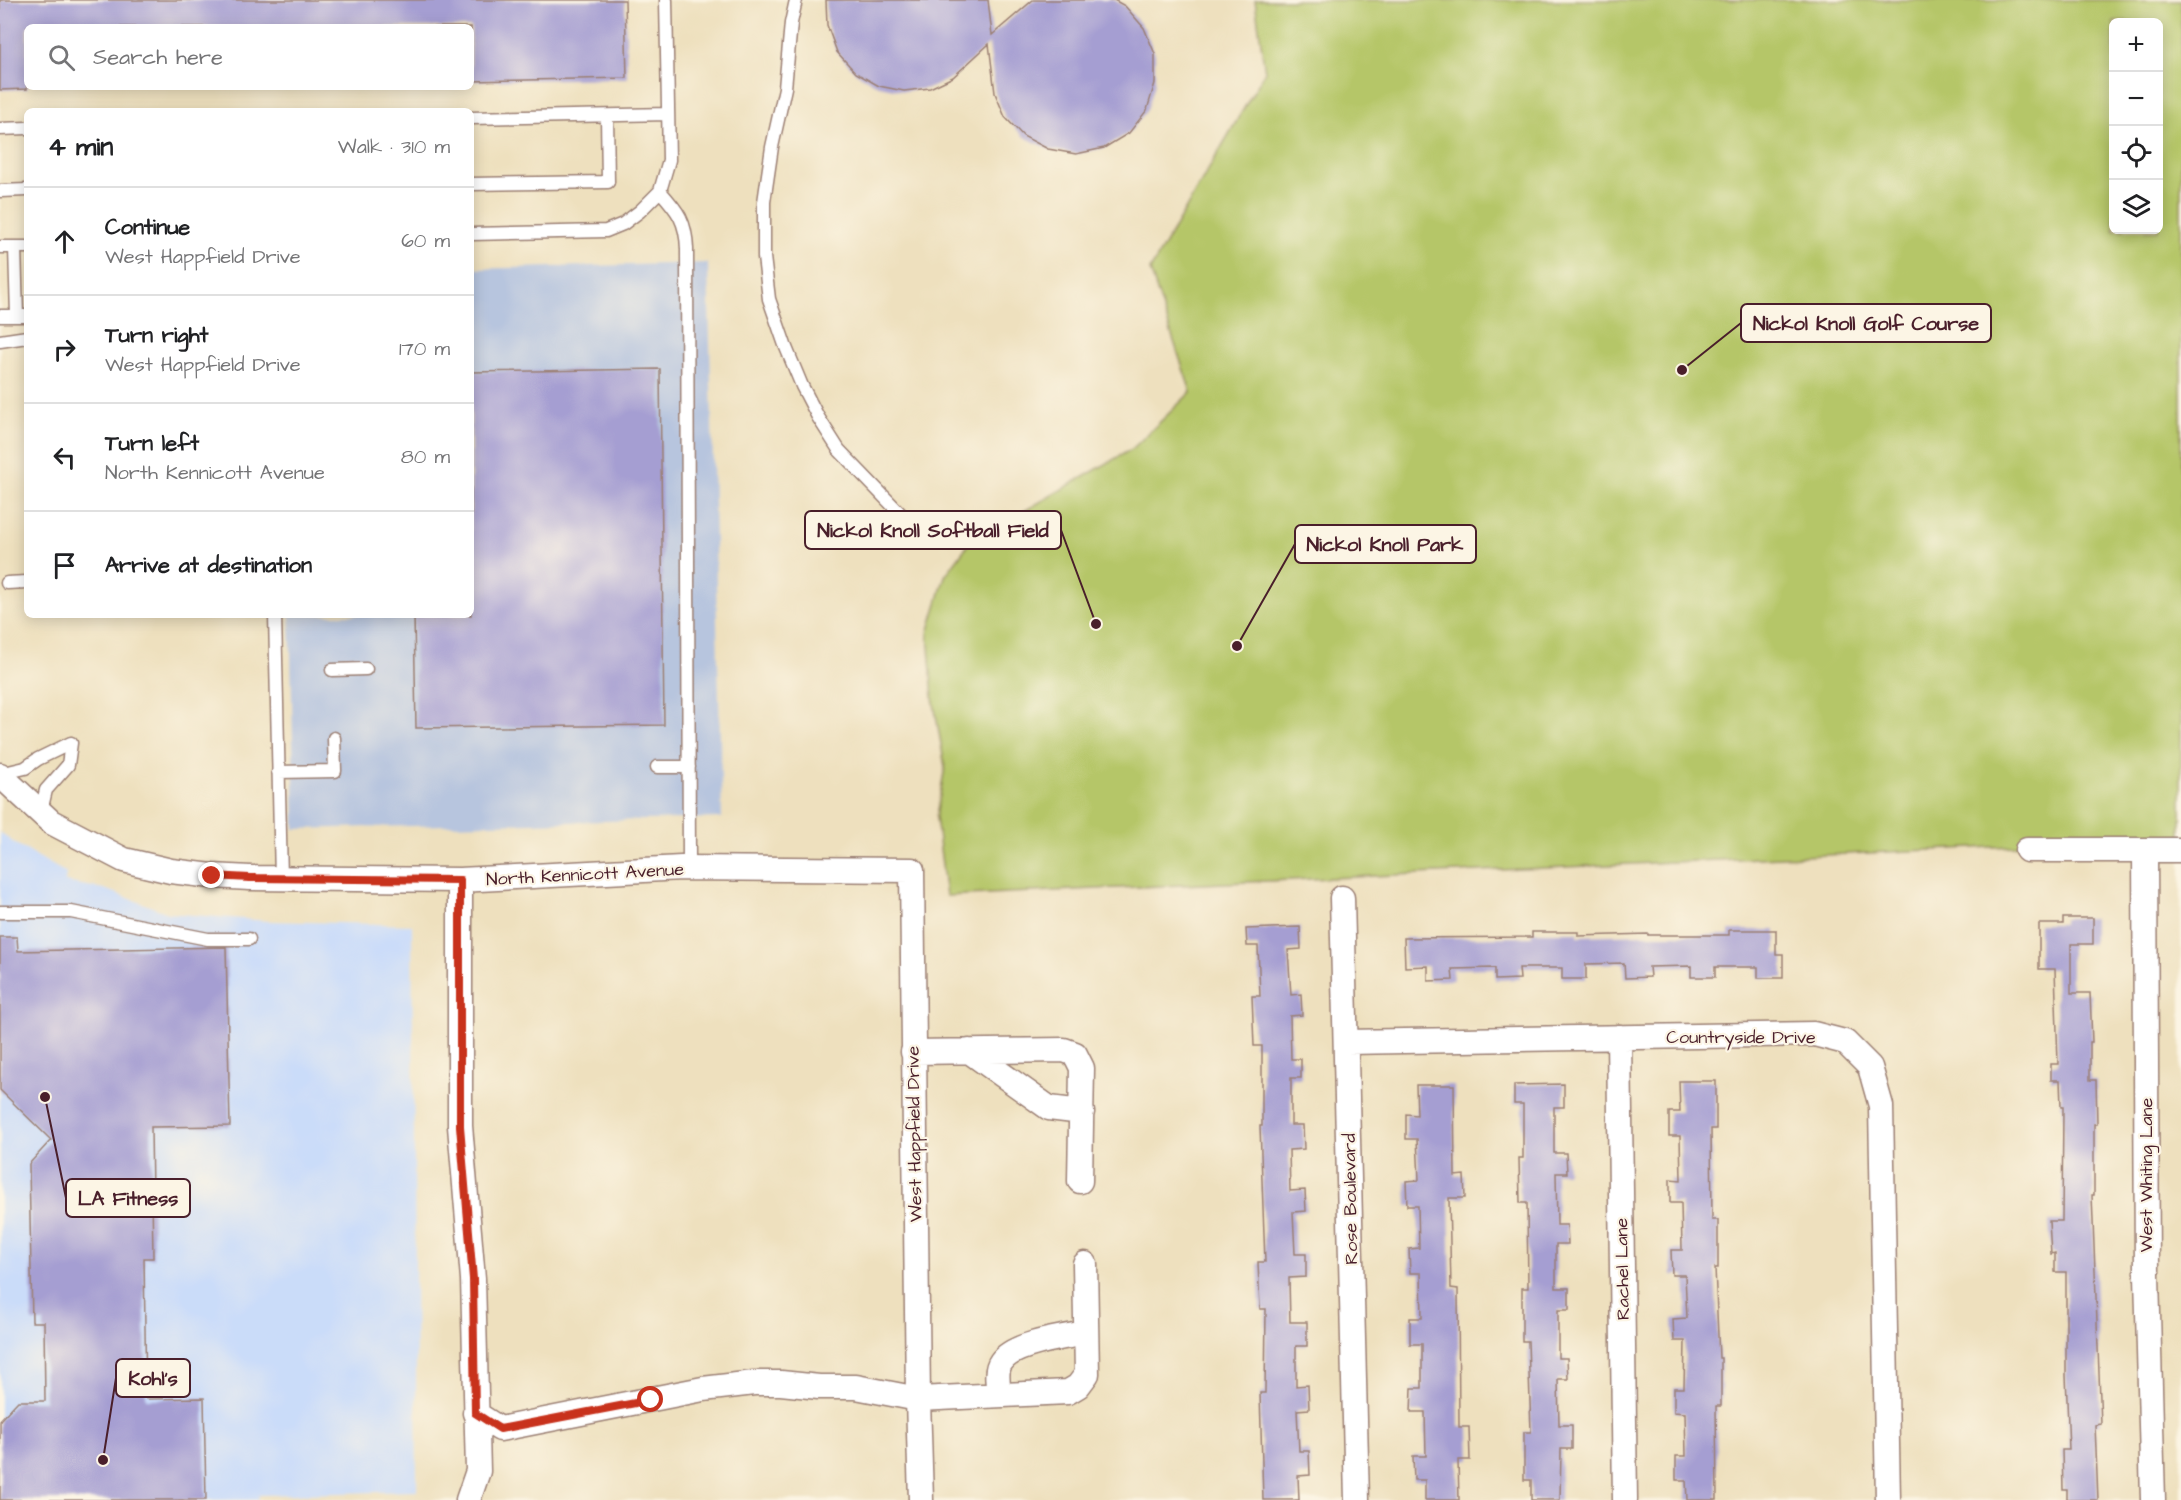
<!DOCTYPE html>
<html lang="en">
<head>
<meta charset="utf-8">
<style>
	:root { --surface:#fff; --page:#f6f6f6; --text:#202124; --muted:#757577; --line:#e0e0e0 }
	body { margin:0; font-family:"Architects Daughter",sans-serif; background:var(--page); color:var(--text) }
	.controls { position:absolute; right:18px; top:18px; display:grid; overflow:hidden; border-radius:9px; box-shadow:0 3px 15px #0003 }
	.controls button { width:54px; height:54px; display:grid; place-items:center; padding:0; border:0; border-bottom:2px solid var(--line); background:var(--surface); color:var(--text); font:30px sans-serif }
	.stop { position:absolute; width:18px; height:18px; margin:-14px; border:4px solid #c8321e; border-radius:50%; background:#fff }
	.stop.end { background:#c8321e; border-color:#fff; box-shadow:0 2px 6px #0008 }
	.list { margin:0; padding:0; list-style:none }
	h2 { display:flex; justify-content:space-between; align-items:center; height:78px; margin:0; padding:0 24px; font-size:26px }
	h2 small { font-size:20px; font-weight:400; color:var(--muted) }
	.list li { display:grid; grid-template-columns:39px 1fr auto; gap:18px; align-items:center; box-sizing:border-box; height:108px; padding:0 24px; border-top:2px solid var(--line) }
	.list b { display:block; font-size:22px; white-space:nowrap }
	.list p { margin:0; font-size:20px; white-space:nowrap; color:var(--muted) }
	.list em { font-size:20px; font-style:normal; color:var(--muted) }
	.icon { flex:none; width:33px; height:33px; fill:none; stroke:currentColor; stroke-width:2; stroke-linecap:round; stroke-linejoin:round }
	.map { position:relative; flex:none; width:2181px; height:1500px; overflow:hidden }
	.search { position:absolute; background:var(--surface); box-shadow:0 3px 15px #0003; left:24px; top:24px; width:450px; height:66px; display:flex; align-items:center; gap:15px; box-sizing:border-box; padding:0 21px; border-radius:9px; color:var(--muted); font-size:22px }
	.panel { position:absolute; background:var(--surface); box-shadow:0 3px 15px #0003; left:24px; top:108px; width:450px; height:510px; border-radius:9px }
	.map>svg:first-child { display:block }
	.built { fill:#cadcf9 }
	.industrial { fill:#b7c5de }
	.green { fill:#b5c668; stroke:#80724a; stroke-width:1.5; fill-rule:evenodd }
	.building { fill:#a59ed2 }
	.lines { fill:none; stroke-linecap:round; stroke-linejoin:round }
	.service-casing { stroke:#9c8074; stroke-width:15 }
	.minor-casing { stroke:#9c8074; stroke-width:27 }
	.service { stroke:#fff; stroke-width:12 }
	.minor { stroke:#fff; stroke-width:24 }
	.route { stroke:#c8321e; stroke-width:8 }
	.labels { text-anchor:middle; stroke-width:4.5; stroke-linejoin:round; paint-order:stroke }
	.street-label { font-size:18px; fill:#4a1f2b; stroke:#fcf5e5 }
	.leader { fill:none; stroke:#4a1f2b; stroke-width:2 }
	.callout-dot { fill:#4a1f2b; stroke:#fcf5e5; stroke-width:2 }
	.callout { fill:#fcf5e5; stroke:#4a1f2b; stroke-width:2 }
	.callout-label { font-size:20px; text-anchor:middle; font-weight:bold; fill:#4a1f2b }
</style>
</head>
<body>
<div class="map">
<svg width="2181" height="1500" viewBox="0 0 2181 1500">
	<rect width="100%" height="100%" fill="#fcf5e5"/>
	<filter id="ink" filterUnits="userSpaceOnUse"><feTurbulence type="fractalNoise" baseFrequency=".0167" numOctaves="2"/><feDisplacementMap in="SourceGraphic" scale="12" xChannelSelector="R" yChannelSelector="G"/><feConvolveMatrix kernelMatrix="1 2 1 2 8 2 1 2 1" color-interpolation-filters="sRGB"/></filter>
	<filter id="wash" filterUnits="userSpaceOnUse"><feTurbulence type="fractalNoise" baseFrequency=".008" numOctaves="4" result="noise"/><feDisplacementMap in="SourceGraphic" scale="24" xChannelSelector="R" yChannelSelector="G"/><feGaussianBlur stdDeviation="1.35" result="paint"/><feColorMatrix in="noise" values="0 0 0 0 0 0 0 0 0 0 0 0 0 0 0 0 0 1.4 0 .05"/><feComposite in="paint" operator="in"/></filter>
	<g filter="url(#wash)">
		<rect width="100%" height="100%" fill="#eee0be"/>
		<path class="built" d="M0 832 14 843 66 873 65 882 104 889 168 913 268 921 412 925 417 1491 259 1495 258 1500H0Z"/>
		<path class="industrial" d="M708 263 722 818 295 829 290 615H471V269Z"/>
		<path class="green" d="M1255 0H2181V842L2015 846 946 896 936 817 945 767 933 698 928 633 945 576 969 543 1132 449 1191 392 1150 270 1265 72ZM2114 22H2158V230H2114Z"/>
		<g id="blocks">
			<path class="building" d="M0 0H625L627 78 471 81V27H27V89L0 90Z
				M826 0H988L992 35 1033 0H1114L1125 6 1144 28 1155 54V83L1147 110 1129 133 1104 148 1076 154 1048 149 1023 136 1005 117 995 93 989 44 953 77 930 88 904 91 879 86 856 73 837 52 827 25Z
				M660 369 664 725 416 728 414 615H471V372Z
				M2063 918H2093V944H2071V993H2090L2092 1042H2090V1080H2096L2097 1124H2094V1195H2092L2101 1424 2095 1425 2098 1500H2067V1490H2063L2062 1450H2069L2066 1375V1272H2055V1253L2051 1254 2049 1221H2062L2063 1107H2061L2060 1080H2051V1064H2058L2055 969H2039V924H2063Z
				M1300 927 1301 949 1288 950 1291 995 1301 994 1302 1015 1290 1016 1291 1059H1301V1078H1291V1125H1303L1304 1149 1289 1150 1290 1191 1305 1190 1306 1211 1293 1212 1295 1254H1306V1277L1289 1278 1290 1322H1307V1346H1296V1386L1308 1385 1309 1409 1297 1410 1299 1451H1309L1310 1475 1298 1476 1299 1500H1263L1260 1393H1265L1266 1309H1260L1258 1262H1265L1260 1126H1262V1046H1254L1252 996H1260L1258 946H1247L1246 929Z
				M1729 930H1776V954H1783V978H1758V967H1715V977H1691V966L1649 967 1650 977 1625 978 1624 963 1586 964V979H1562V968H1519L1520 979 1495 980V968L1452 969 1453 980 1428 981V966L1405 967 1404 938 1532 937V932H1578V936L1648 934V935H1729Z
				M0 937H17L18 951 226 947 230 1126 151 1127 153 1258H144L146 1399 204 1398 206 1500H0V1420L18 1401H45L44 1322H32L29 1164 51 1140 0 1090Z
				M1679 1081H1716V1129H1711L1712 1220H1718V1268H1715L1719 1358H1721V1406H1716L1717 1500H1687L1686 1480H1676V1456H1686L1685 1413 1674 1412V1388H1684L1685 1341H1674L1673 1319 1687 1318 1685 1275H1672L1671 1250H1682L1681 1203H1670V1179L1681 1180 1680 1136H1669V1112H1680Z
				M1564 1084V1107H1554V1153H1566L1567 1173H1556L1557 1225H1567L1568 1244H1556V1288H1569V1310H1558V1358H1567L1568 1379H1558L1559 1425H1572V1449H1561L1560 1500H1531V1480H1524V1432H1531L1528 1341H1522V1288H1528L1527 1203H1520L1519 1158H1523V1104H1514V1085Z
				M1416 1085H1454L1455 1176 1464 1175 1465 1198H1449L1451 1288 1458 1289 1459 1427H1469L1470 1460H1458L1459 1500H1425V1480H1414L1413 1456H1426L1425 1412H1411L1412 1388H1422V1344H1410V1318H1422L1421 1273H1410L1409 1249 1419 1248 1418 1206H1407L1406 1181 1419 1180 1417 1139H1406V1114L1417 1115Z"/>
		</g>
	</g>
	<g filter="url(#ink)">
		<use href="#blocks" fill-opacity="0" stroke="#9c8074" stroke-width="1.5"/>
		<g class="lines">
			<defs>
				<path id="service" d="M796 0 791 23 785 88 772 147 764 202V257L769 299 785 345 802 386 818 417 839 450 923 537
					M471 118 668 114
					M0 129 27 128
					M471 184 608 182 607 116
					M0 191 27 190
					M660 191C678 211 686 221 687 249L689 868
					M471 234 606 231 623 224 640 211 660 191 669 160 666 0
					M0 247H15
					M0 316H27
					M17 316 15 247H27
					M0 341 27 337
					M7 583 27 582
					M275 615 281 879
					M332 670 366 669
					M657 767H689
					M278 772 335 771 334 738
					M0 774 25 768 38 759 71 743
					M41 811 46 790 68 765 71 743
					M0 912H71L208 939H249"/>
				<path id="minor" d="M0 775 51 822 124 860 171 871 212 876 250 878 460 880 681 868 912 870 918 1399 921 1500
					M2027 850H2181
					M2145 850 2147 1275 2153 1500
					M460 880V1126L473 1279 478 1471 468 1500
					M1342 898 1357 1500
					M1619 1037 1625 1500
					M1347 1042 1814 1034 1845 1042 1870 1067 1881 1106 1888 1500
					M969 1051 1049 1108 1082 1112
					M913 1052 1064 1050 1075 1054 1082 1068 1080 1181
					M999 1395C998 1385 995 1370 1001 1362 1013 1343 1065 1337 1086 1333
					M475 1413 500 1429 703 1389 754 1383H781L819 1387H856L918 1399 1068 1392 1078 1386 1087 1374 1085 1264"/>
			</defs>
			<use href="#service" class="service-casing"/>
			<use href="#minor" class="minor-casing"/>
			<use href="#service" class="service"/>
			<use href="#minor" class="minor"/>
		</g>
	</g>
	<g class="lines" filter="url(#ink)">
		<path class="route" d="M212 876 250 878 460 880V1126L473 1279 475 1413 500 1429 651 1400"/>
	</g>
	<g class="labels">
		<g class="street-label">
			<text transform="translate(585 874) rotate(-3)" y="6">North Kennicott Avenue</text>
			<text x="1741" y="1043">Countryside Drive</text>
			<text transform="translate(914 1134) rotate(-91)" y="6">West Happfield Drive</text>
			<text transform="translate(2146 1175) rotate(-90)" y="6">West Whiting Lane</text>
			<text transform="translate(1350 1199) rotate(-91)" y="6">Rose Boulevard</text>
			<text transform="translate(1622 1269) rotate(-91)" y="6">Rachel Lane</text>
		</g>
	</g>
	<path class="leader" d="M1682 370L1741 323M1096 624L1061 530M1237 646L1295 544M45 1097L66 1198M103 1460L116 1378"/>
	<g class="callout-dot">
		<circle cx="1682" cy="370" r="6"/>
		<circle cx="1096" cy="624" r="6"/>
		<circle cx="1237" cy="646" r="6"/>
		<circle cx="45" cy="1097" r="6"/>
		<circle cx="103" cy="1460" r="6"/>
	</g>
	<g class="callout">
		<rect x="1741" y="304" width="250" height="38" rx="6"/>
		<rect x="805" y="511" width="256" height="38" rx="6"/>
		<rect x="1295" y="525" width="181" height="38" rx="6"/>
		<rect x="66" y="1179" width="124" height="38" rx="6"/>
		<rect x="116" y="1359" width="74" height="38" rx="6"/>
	</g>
	<g class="callout-label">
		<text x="1866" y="330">Nickol Knoll Golf Course</text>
		<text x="933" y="537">Nickol Knoll Softball Field</text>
		<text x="1385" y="551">Nickol Knoll Park</text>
		<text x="128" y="1205">LA Fitness</text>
		<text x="153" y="1385">Kohl's</text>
	</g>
</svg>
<div class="controls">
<button>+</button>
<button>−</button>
<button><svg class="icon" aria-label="locate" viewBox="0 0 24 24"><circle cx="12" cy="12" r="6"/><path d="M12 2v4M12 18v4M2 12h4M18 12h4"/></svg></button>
<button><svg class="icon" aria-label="layers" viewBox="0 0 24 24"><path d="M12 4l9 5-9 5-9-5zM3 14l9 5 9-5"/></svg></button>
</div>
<div class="stop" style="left:651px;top:1400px"></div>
<div class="stop end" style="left:212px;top:876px"></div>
<div class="search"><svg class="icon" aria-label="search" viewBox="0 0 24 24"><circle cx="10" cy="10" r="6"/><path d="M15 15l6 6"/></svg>Search here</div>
<section class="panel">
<h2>4 min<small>Walk · 310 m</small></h2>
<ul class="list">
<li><svg class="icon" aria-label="ahead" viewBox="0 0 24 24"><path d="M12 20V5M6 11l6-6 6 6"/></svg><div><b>Continue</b><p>West Happfield Drive</p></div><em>60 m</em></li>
<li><svg class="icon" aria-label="right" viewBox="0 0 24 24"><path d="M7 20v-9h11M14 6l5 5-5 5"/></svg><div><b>Turn right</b><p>West Happfield Drive</p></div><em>170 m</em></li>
<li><svg class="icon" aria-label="left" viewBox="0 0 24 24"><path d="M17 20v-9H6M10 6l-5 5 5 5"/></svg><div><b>Turn left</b><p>North Kennicott Avenue</p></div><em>80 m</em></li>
<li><svg class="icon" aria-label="arrive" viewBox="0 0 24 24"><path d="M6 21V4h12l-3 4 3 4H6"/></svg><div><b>Arrive at destination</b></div></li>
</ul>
</section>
</div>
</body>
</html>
